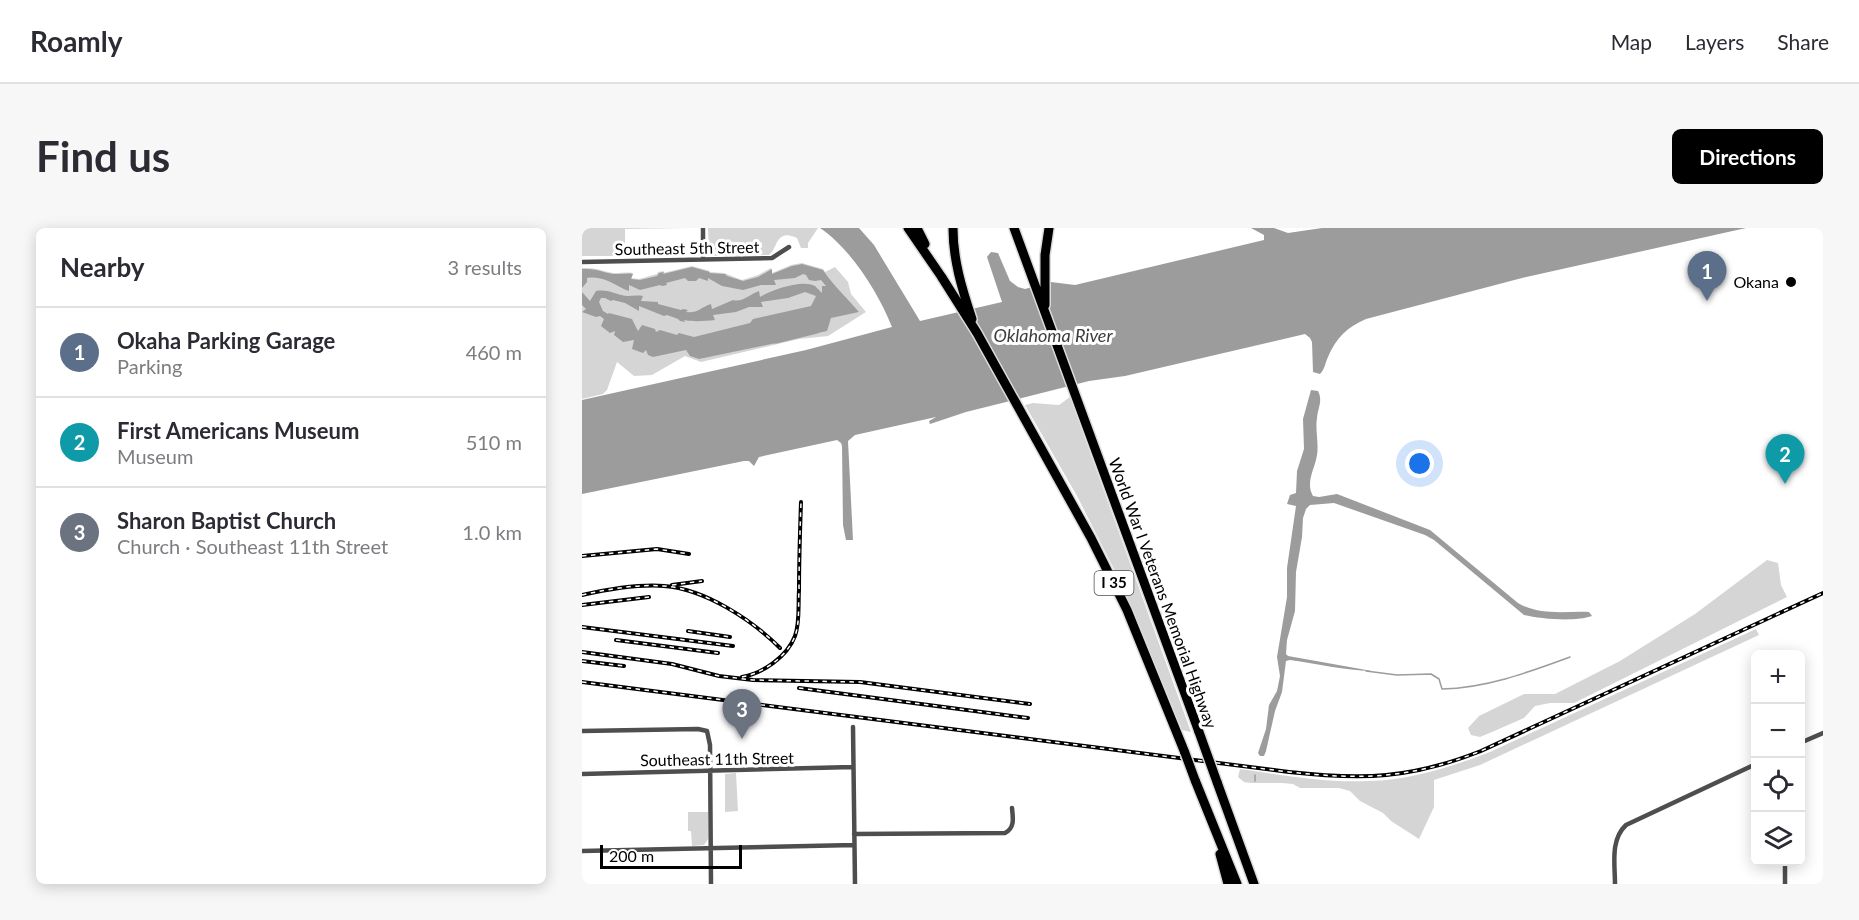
<!DOCTYPE html>
<html lang="en">
<head>
<meta charset="utf-8">
<style>
	:root { --surface:#fff; --page:#f7f7f7; --text:#2b2b33; --muted:#7c7c81; --line:#e1e1e2; --accent:#000 }
	body { margin:0; font-family:Lato,sans-serif; background:var(--page); color:var(--text) }
	.controls { position:absolute; right:18px; bottom:18px; display:grid; overflow:hidden; border-radius:9px; box-shadow:0 3px 15px #0003 }
	.controls button { width:54px; height:54px; display:grid; place-items:center; padding:0; border:0; border-bottom:2px solid var(--line); background:var(--surface); color:var(--text); font:30px sans-serif }
	.scale { position:absolute; left:18px; bottom:15px; width:142px; box-sizing:border-box; padding-left:6px; border:3px solid #000; border-top:0; font-size:16px; line-height:21px; white-space:nowrap; color:#000; -webkit-text-stroke:4px #fff; paint-order:stroke }
	.you { position:absolute; left:838px; top:236px; width:21px; height:21px; margin:-15px; border:4px solid #fff; border-radius:50%; background:#1a73e8; box-shadow:0 0 0 9px #1a73e833 }
	.badge { display:grid; place-items:center; width:39px; height:39px; border-radius:50%; background:var(--accent); color:#fff; font-size:20px; font-weight:700 }
	.pin { position:absolute; translate:-50% -50px; filter:drop-shadow(0 2px 3px #0008) }
	.pin::after { content:''; position:absolute; top:32px; width:21px; height:18px; background:inherit; clip-path:polygon(0 0,100% 0,50% 100%) }
	.list { margin:0; padding:0; list-style:none }
	h2 { display:flex; justify-content:space-between; align-items:center; height:78px; margin:0; padding:0 24px; font-size:26px }
	h2 small { font-size:20px; font-weight:400; color:var(--muted) }
	.list li { display:grid; grid-template-columns:39px 1fr auto; gap:18px; align-items:center; box-sizing:border-box; height:90px; padding:0 24px; border-top:2px solid var(--line) }
	.list b { display:block; font-size:22px; white-space:nowrap }
	.list p { margin:0; font-size:20px; white-space:nowrap; color:var(--muted) }
	.list em { font-size:20px; font-style:normal; color:var(--muted) }
	.icon { flex:none; width:33px; height:33px; fill:none; stroke:currentColor; stroke-width:2; stroke-linecap:round; stroke-linejoin:round }
	.map { position:relative; flex:none; width:1241px; height:656px; overflow:hidden; border-radius:9px }
	header { display:flex; align-items:center; gap:36px; box-sizing:border-box; height:84px; padding:0 30px; background:var(--surface); border-bottom:2px solid var(--line) }
	header strong { font-size:28px }
	nav { display:flex; gap:33px; margin-inline-start:auto; font-size:21px }
	.intro { display:flex; align-items:center; justify-content:space-between; box-sizing:border-box; height:144px; padding:0 36px }
	h1 { margin:0; font-size:42px }
	.button { padding:15px 27px; border-radius:9px; background:var(--accent); color:#fff; font-size:21px; font-weight:700 }
	main { display:flex; gap:36px; padding:0 36px }
	aside { flex:1; background:var(--surface); border-radius:9px; box-shadow:0 3px 15px #0003 }
	.map>svg:first-child { display:block }
	.green { fill:#d5d5d5 }
	.water { fill:#9c9c9c; fill-rule:evenodd }
	.lines { fill:none; stroke-linecap:round; stroke-linejoin:round }
	.stream { stroke:#9c9c9c; stroke-width:1.5 }
	.canal { stroke:#9c9c9c; stroke-width:5 }
	.motorway-casing { stroke:#dbdbdb; stroke-width:12 }
	.minor { stroke:#4e4e4e; stroke-width:4.5 }
	.motorway { stroke:#000; stroke-width:9 }
	.rail-casing { stroke:#000; stroke-width:4 }
	.rail { stroke:#fff; stroke-width:1.5; stroke-dasharray:4.5; stroke-linecap:butt }
	.motorway-bridge-casing { stroke:#dbdbdb; stroke-width:12; stroke-linecap:butt }
	.motorway-bridge { stroke:#000; stroke-width:9 }
	.poi-dot { fill:#000; stroke:#fff; stroke-width:2 }
	.labels { text-anchor:middle; stroke-width:6; stroke-linejoin:round; paint-order:stroke }
	.shield { fill:#fff; stroke:#4c4c4c; stroke-width:1.5 }
	.shield-label { font-size:15px; font-weight:bold; fill:#000 }
	.street-label { font-size:16px; fill:#000; stroke:#fff }
	.poi-label { font-size:16px; fill:#000; stroke:#fff; text-anchor:end }
	.water-label { font-size:18px; font-style:italic; fill:#3d3d3d; stroke:#fff }
</style>
</head>
<body>
<header>
<strong>Roamly</strong>
<nav><a>Map</a><a>Layers</a><a>Share</a></nav>
</header>
<div class="intro"><h1>Find us</h1><a class="button">Directions</a></div>
<main>
<aside>
<h2>Nearby<small>3 results</small></h2>
<ul class="list">
<li><span class="badge" style="background:#5c6f8a">1</span><div><b>Okaha Parking Garage</b><p>Parking</p></div><em>460 m</em></li>
<li><span class="badge" style="background:#0f9aa8">2</span><div><b>First Americans Museum</b><p>Museum</p></div><em>510 m</em></li>
<li><span class="badge" style="background:#6b7280">3</span><div><b>Sharon Baptist Church</b><p>Church · Southeast 11th Street</p></div><em>1.0 km</em></li>
</ul>
</aside>
<div class="map">
<svg width="1241" height="656" viewBox="0 0 1241 656">
	<rect width="100%" height="100%" fill="#fff"/>
	<path class="green" d="M0 0H106L43 1V28H0Z
		M126 0H236L226 15V20H219L215 10C193 0 196 21 187 27L127 28Z
		M220 35 241 41 243 44 253 39 266 54 269 66 284 84 246 108 217 111 119 134 103 128 70 147 52 148 35 134 25 162 21 166 0 171V40C17 39 22 45 36 45 41 45 45 44 51 45L49 50 57 51 75 46 76 44 82 43 81 45 110 38 128 43 127 44 142 45 160 52 176 47 189 40 190 45 209 37Z
		M488 169 609 504 600 502 539 355 495 268 443 177 451 175 477 177Z
		M1185 332 1196 335 1199 357 1205 369 992 475H968L953 478 942 490 910 504 898 509 889 507 886 500 897 488 942 466H973L1038 433 1113 386Z
		M1174 401 1177 407 898 537 852 552V579L837 611 809 593 801 585 778 573 768 563 757 560H718L711 556 700 555H669L662 554 656 549 658 541C700 547 744 555 787 553 829 552 869 539 908 524Z
		M154 545 156 583 143 584V546Z
		M106 584H126V611L122 617 110 618 109 603H106Z"/>
	<path class="water" d="M238 0H277L292 17 338 93 420 74 405 29 409 24 416 25 428 53 436 59 443 61 469 54 493 57 682 12V7L669 0H692L706 5 740 0H1164L940 50 784 91C765 99 754 110 746 129 743 135 743 141 738 146L731 144 730 114 728 110 723 106 543 148 507 153 384 184 348 196 347 193 354 189 273 207 266 213 271 312H264L261 297 260 218 259 215 255 212 177 229 172 238 167 233H162L0 266V172L224 122 310 99C296 64 269 21 238 0Z
		M220 36 241 42C250 56 265 70 277 84L249 90 245 103 236 105 235 102 194 112V115L117 131 108 128 104 122 71 129 66 127 64 122 61 125 50 121 52 112 41 114 32 107 33 103 28 105 19 98 22 91 18 88 14 89 0 84 4 81 0 77V64L8 73 14 63C28 61 33 67 45 68 50 68 55 67 61 68L59 73 76 74V76L99 82 101 81 106 82 104 84C115 86 119 79 129 76L130 81 151 72C160 75 168 66 177 63L178 69C189 62 220 51 233 58 234 59 239 64 240 65V58H244L239 52 233 53 227 52 224 47 221 46 213 50 192 52 194 57H179L161 62 140 58 126 50V53L117 50 114 53H106L103 50 84 55 85 57 80 58 78 57 58 62 47 57V63C33 58 22 47 5 50V54L0 60V41C17 40 22 46 36 46 41 46 46 45 51 46L49 51 58 52 75 48 77 45 82 44 81 46 110 39 128 44 127 45 143 46 145 48 161 53 176 49 190 41V46L210 38ZM223 64 234 68 229 78 171 91 168 95 112 109 97 105 95 107 78 102 74 104 73 101 60 97 56 103 50 91 27 85 26 86 21 83 17 74 19 70H23L29 73 31 72 43 75 57 83V78L82 88 85 87 96 91 98 93 103 94 102 92C110 94 124 93 133 92L131 87 154 84 167 79H181L179 74 206 70Z
		M729 162 736 163C741 173 736 179 735 190 733 202 737 215 735 227 733 241 723 254 731 268L737 269 755 266 848 302 936 375C958 388 982 383 1007 384L1010 388C993 394 959 391 942 387L852 312 843 307 752 275 728 277 724 281 721 290 720 309 714 344 713 383 705 412 704 426 706 428 790 443C762 442 736 436 708 432L704 433 700 464 693 483 684 523 682 528H678L676 525 684 501 687 477 695 463 698 448 695 429 705 369V340L714 278 705 276 708 267 714 265 715 243 722 221 721 191Z"/>
	<g class="lines">
		<path class="stream" d="M784 443 815 447 849 446 857 451 860 461C905 460 947 444 988 429
			M673 553V547"/>
		<path class="canal" d="M188 112 194 113 235 103 239 100"/>
		<defs>
			<path id="motorway" d="M326 0 359 48 395 105 509 310 545 382 603 525
				M335 0 343 16
				M371 0C371 32 380 61 390 91
				M432 0 617 504
				M463 77V27L467 0
				M613 552 655 656
				M635 554 672 656
				M638 626 646 656"/>
		</defs>
		<use href="#motorway" class="motorway-casing"/>
		<path class="minor" d="M121 0V31
			M0 34 190 30 207 19
			M271 499 273 656
			M0 503 116 501 125 503 128 517 129 656
			M1218 515 1241 505
			M0 546 271 539
			M272 606 423 605C433 600 431 590 430 580
			M0 623 272 617
			M1203 634V656
			M1033 656C1033 636 1028 612 1044 597L1174 536"/>
		<use href="#motorway" class="motorway"/>
		<defs>
			<path id="rail" d="M0 328 75 321 107 326
				M90 357 120 353
				M0 367C27 361 55 356 82 358 123 361 170 392 198 420
				M0 377 67 369
				M0 399 151 418
				M106 403 148 409
				M34 412 136 425
				M0 424 90 436 137 448 171 452 278 454 448 476
				M0 433 42 438
				M160 449C181 445 205 429 213 408 218 394 216 377 217 362 217 333 218 303 219 274
				M0 454 707 544C781 552 828 551 899 523L1241 365
				M217 460 446 490"/>
		</defs>
		<use href="#rail" class="rail-casing"/>
		<use href="#rail" class="rail"/>
		<defs>
			<path id="motorway-bridge" d="M617 504 635 554
				M603 525 613 552"/>
		</defs>
		<use href="#motorway-bridge" class="motorway-bridge-casing"/>
		<use href="#motorway-bridge" class="motorway-bridge"/>
	</g>
	<circle class="poi-dot" cx="1209" cy="54" r="6"/>
	<g class="labels">
		<rect class="shield" x="512.5" y="343" width="39" height="24" rx="4.5"/>
		<g class="shield-label">
			<text x="532" y="360">I 35</text>
		</g>
		<g class="street-label">
			<text transform="translate(105 20) rotate(-1)" y="6">Southeast 5th Street</text>
			<text transform="translate(581 365) rotate(70)" y="6">World War I Veterans Memorial Highway</text>
			<text transform="translate(135 531) rotate(-1)" y="6">Southeast 11th Street</text>
		</g>
		<g class="poi-label">
			<text x="1197" y="60">Okana</text>
		</g>
		<g class="water-label">
			<text x="471" y="114">Oklahoma River</text>
		</g>
	</g>
</svg>
<div class="controls">
<button>+</button>
<button>−</button>
<button><svg class="icon" aria-label="locate" viewBox="0 0 24 24"><circle cx="12" cy="12" r="6"/><path d="M12 2v4M12 18v4M2 12h4M18 12h4"/></svg></button>
<button><svg class="icon" aria-label="layers" viewBox="0 0 24 24"><path d="M12 4l9 5-9 5-9-5zM3 14l9 5 9-5"/></svg></button>
</div>
<div class="scale">200 m</div>
<div class="you"></div>
<div class="pin badge" style="left:1125px;top:73px;background:#5c6f8a">1</div>
<div class="pin badge" style="left:1203px;top:256px;background:#0f9aa8">2</div>
<div class="pin badge" style="left:160px;top:511px;background:#6b7280">3</div>
</div>
</main>
</body>
</html>
